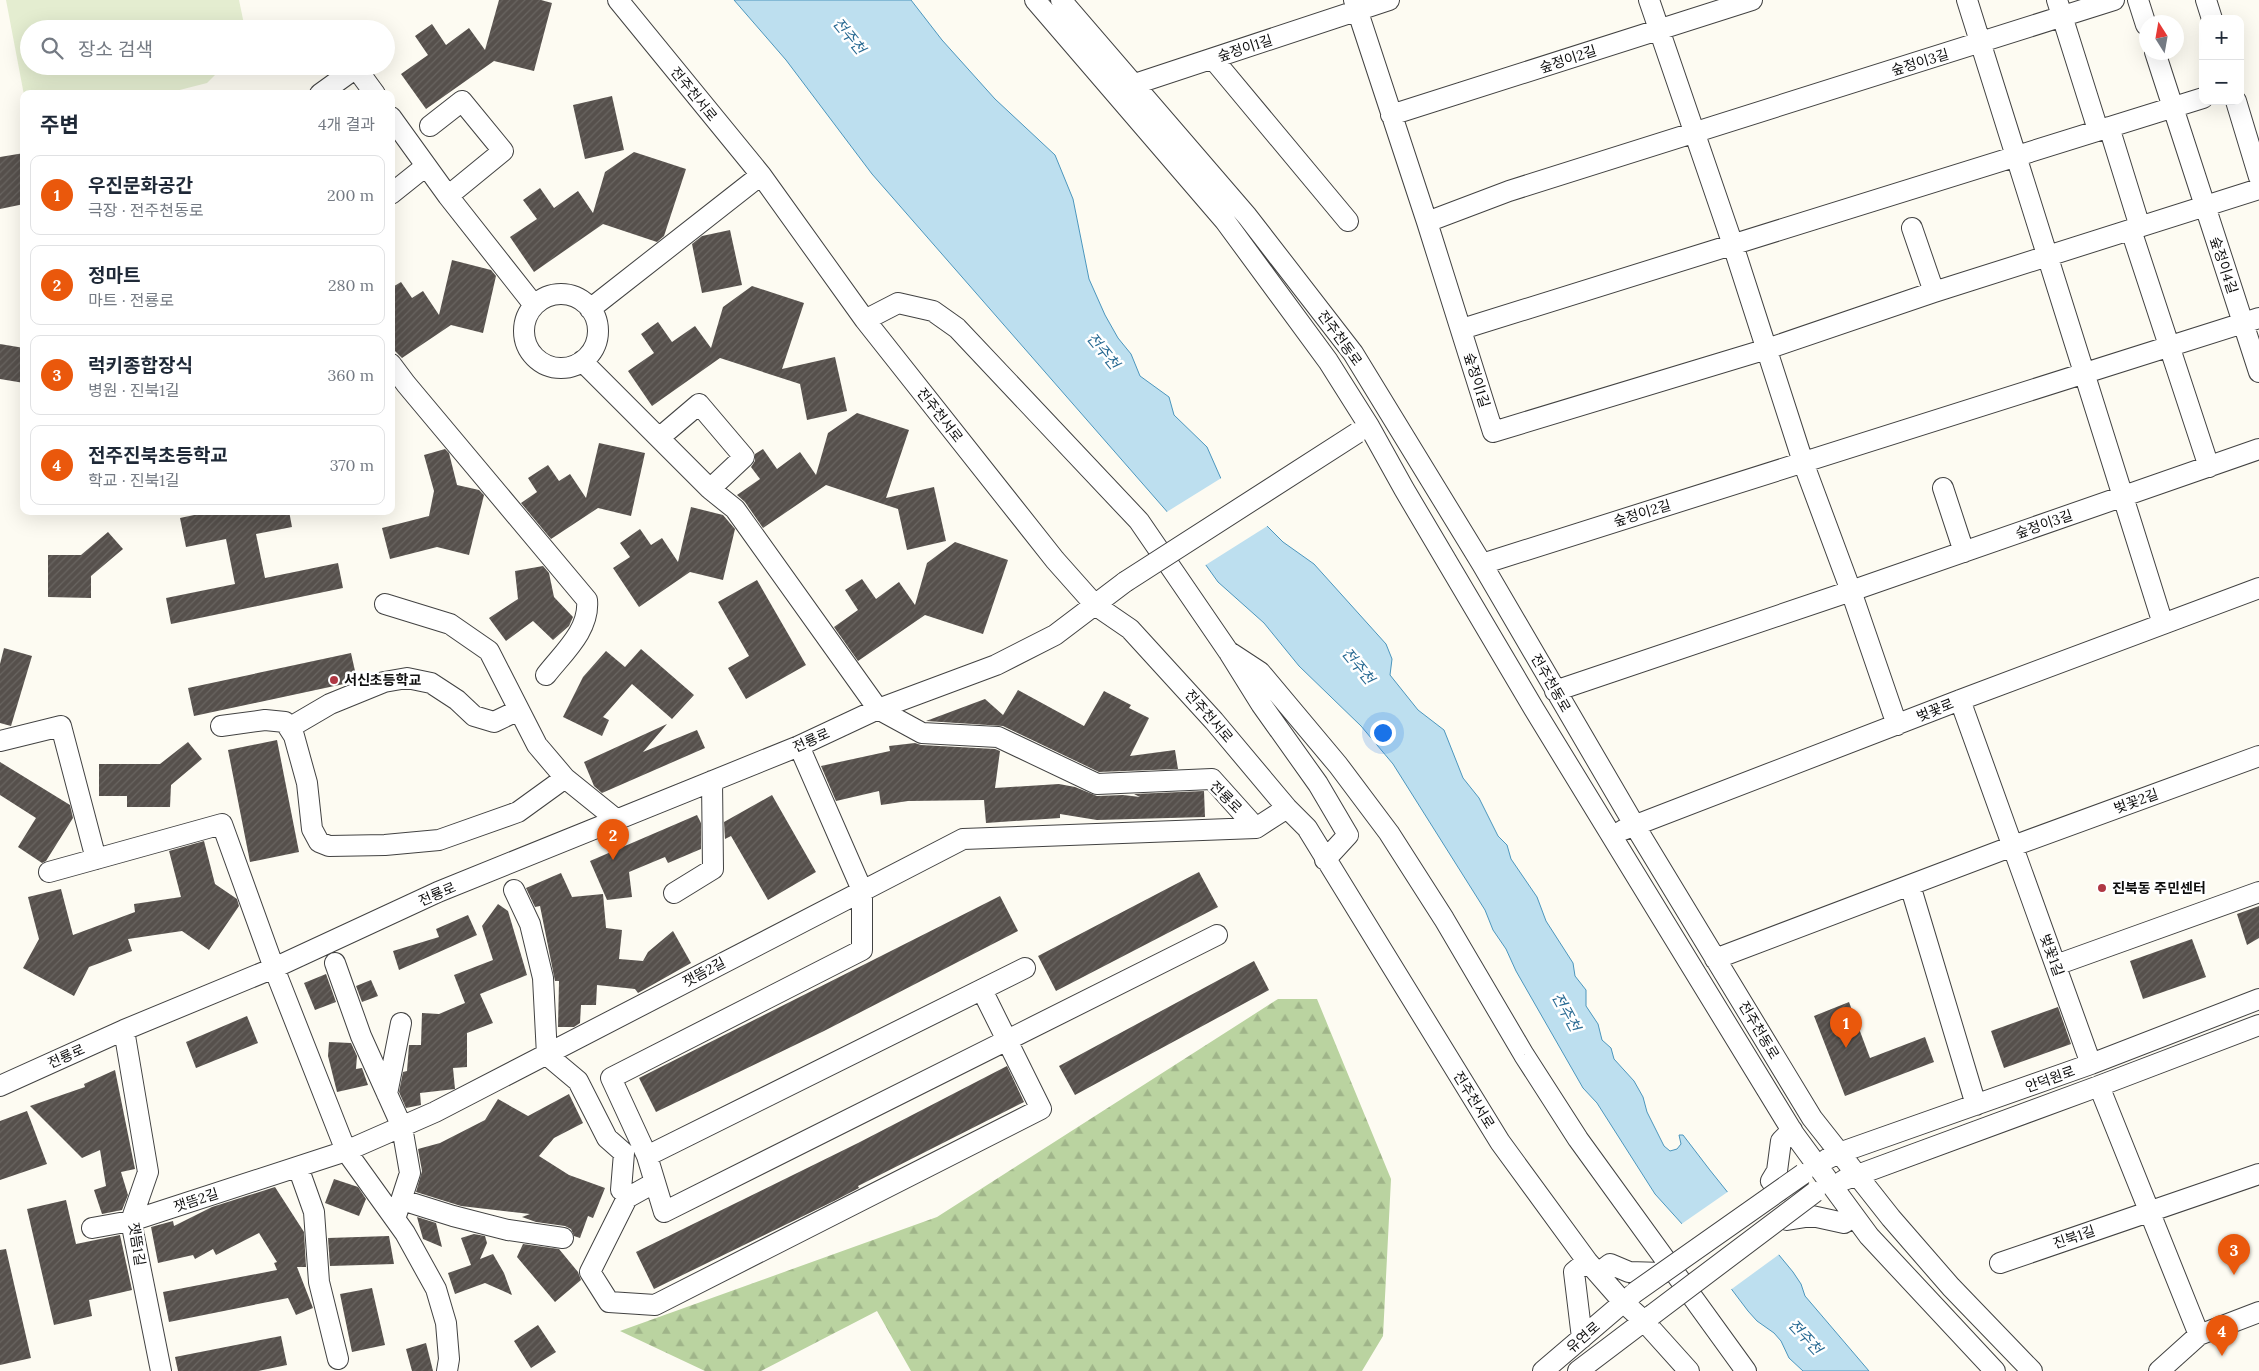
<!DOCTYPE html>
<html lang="ko">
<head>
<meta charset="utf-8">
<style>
	:root { --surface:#fff; --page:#f6f6f7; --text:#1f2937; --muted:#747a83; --line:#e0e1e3; --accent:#ea580c }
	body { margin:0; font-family:Lora,"Noto Sans KR",serif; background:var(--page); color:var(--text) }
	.controls { position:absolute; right:15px; top:15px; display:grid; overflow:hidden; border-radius:10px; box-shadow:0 5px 20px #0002 }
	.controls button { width:45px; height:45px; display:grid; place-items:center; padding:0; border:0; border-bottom:1px solid var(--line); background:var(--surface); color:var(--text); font:25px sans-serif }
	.compass { position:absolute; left:2139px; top:15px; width:45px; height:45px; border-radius:50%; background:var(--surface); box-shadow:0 5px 20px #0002; rotate:349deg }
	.you { position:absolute; left:1382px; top:732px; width:18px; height:18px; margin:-12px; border:4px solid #fff; border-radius:50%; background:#1a73e8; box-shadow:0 0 0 8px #1a73e833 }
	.badge { display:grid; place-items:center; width:32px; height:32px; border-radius:50%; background:var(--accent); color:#fff; font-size:16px; font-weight:700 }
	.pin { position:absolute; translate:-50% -41px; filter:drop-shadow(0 1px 2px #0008) }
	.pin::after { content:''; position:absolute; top:26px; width:18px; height:15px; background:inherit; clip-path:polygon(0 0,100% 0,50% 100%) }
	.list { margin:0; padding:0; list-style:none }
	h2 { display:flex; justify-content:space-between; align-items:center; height:65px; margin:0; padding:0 20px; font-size:21px }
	h2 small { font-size:16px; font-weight:400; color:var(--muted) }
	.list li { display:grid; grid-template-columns:32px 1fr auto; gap:15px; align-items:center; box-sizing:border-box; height:80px; margin:0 10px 10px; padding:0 10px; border:1px solid var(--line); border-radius:10px }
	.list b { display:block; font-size:19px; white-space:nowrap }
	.list p { margin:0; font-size:16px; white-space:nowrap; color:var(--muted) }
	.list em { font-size:16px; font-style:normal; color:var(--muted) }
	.icon { flex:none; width:28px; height:28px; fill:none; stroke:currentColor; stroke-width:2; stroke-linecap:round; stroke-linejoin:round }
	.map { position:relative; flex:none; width:2259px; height:1371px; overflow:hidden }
	.search { position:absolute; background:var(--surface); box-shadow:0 5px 20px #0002; left:20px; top:20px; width:375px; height:55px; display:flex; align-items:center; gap:12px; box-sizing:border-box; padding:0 18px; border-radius:28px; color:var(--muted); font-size:19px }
	.panel { position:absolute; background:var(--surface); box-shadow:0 5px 20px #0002; left:20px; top:90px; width:375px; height:425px; border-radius:10px }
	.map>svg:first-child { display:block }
	.forest { fill:url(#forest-firs) }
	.pitch { fill:#e4edd0 }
	.water { fill:#bddfef; stroke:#4c96bd }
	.pier { fill:#fdfbf2 }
	.building { fill:url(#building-hatch) }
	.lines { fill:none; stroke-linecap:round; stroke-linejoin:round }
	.minor-casing { stroke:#424242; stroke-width:22 }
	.minor { stroke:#fff; stroke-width:20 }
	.minor-bridge-casing { stroke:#424242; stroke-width:22; stroke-linecap:butt }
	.minor-bridge { stroke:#fff; stroke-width:20 }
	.poi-dot { fill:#af3743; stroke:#fff; stroke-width:2 }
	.labels { text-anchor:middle; stroke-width:5; stroke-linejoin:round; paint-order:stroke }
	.street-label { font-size:14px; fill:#0f0f0f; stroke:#fff }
	.poi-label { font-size:14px; font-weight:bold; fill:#0f0f0f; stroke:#fff; text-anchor:start }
	.water-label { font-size:15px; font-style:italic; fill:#276992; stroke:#fff }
</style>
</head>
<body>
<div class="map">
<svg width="2259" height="1371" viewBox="0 0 2259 1371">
	<defs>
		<pattern id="forest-firs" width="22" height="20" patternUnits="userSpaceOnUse" patternTransform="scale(1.25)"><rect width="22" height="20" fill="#bad3a0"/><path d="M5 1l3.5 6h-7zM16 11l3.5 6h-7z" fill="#9fb489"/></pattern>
		<pattern id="building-hatch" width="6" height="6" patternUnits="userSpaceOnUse" patternTransform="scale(1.25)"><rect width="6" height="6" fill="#56504c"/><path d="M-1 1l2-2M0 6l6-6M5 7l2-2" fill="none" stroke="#696561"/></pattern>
	</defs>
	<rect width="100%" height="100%" fill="#fdfbf2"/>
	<path class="forest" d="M1278 999H1317L1391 1179 1383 1336 1362 1371H911L877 1311 761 1371H705L620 1331 937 1217Z"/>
	<path class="pitch" d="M6 0H239L245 29H29V66H224L207 83 164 94 24 95Z"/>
	<path class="water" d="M734 0H911L942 40 995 99 1055 155 1073 199 1089 279 1105 315 1118 338 1131 354 1140 376 1169 397 1174 415 1207 447 1222 481 1283 542 1314 564 1386 644 1392 659 1390 675 1418 710 1444 730 1463 778 1479 798 1498 836 1507 845 1511 859 1537 897 1546 921 1573 963 1575 976 1586 990V1006L1598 1024 1602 1040 1611 1048 1614 1059 1634 1081 1643 1097 1647 1112 1664 1146 1670 1151 1677 1149 1681 1144 1679 1135H1683C1718 1182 1756 1227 1793 1272L1801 1284 1805 1296 1869 1371H1803L1789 1358 1781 1341 1774 1333 1757 1321 1748 1311 1683 1225 1655 1194 1597 1103 1583 1088 1516 971 1506 949 1493 930 1485 910 1393 764 1361 726 1299 666 1264 623 1218 582 1170 515 872 174 786 60Z"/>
	<path class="pier" d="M1223 477 1269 525 1204 566 1165 513Z
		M1729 1191 1781 1253 1729 1291 1680 1225Z"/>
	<path class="building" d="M499 0H541L552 3 534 71 494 61 426 109 401 74 428 55 415 36 432 24 446 45 469 28 485 50Z
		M612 96 624 150 585 159 573 105Z
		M634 152 686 169 664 236 657 242 603 224 534 272 510 237 537 219 523 200 540 188 554 208 578 191 593 213 605 172Z
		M24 153V204L0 209V157Z
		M730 230 742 285 702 293 692 244 702 236Z
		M452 260 491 270 496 276 483 333 451 325 402 358 391 347V288L401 282 412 298 423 291 439 315Z
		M752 286 804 303 782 369 835 357 847 411 807 420 800 384 720 358 652 406 628 371 654 353 641 334 658 322 672 342 695 326 711 348 723 307Z
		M0 344 24 348V383L0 379Z
		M857 413 909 430 886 498 934 487 946 541 907 550 898 509 826 485 763 528 745 502 737 495 760 479 751 467 755 461V454L763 449 777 469 800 452 816 475 828 433Z
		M599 443 645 453 631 516 598 508 551 539 521 503 537 492 528 478 548 465 559 481 570 474 586 498Z
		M445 449 449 453 457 485 479 490 484 495 469 555 437 547 390 559 382 528 429 516 434 491 424 455Z
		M691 507 723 515 735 529 723 580 690 572 639 607 613 568 630 557 620 543 640 529 651 545 662 538 678 562Z
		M213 511H289L292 527 256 534 265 578 338 563 343 588 171 624 166 598 235 584 226 539 186 547 180 518Z
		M108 532 123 549 91 576V598L48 597V555H81Z
		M955 542 1008 560 983 634 925 615 858 661 834 627 858 610 845 590 862 579 876 599 899 582 915 605 927 563Z
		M543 566 549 573 554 597 573 617 569 626 553 640 533 621 506 641 489 618 518 599 515 571Z
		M757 580 806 665 746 699 728 668 749 656 718 602Z
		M4 648 32 656 11 726 0 723V664Z
		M641 649 694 695 672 719 632 684 603 717 609 720 602 736 563 717 583 677 606 651 625 667Z
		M351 653 357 680 353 682 194 716 188 688Z
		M1018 690 1084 726 1104 691 1131 705 1129 708 1149 718 1130 756 1175 750 1178 769 1099 772 1003 726 926 721 985 699 1003 715Z
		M667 724 643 752 697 730 705 748 602 793 594 786 584 762Z
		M277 740 299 852 250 862 228 750Z
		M188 742 202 759 171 785 170 807H127V796H99V764H160Z
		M915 743 921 745 995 749 1000 751 995 788 1059 784 1075 787 1097 796 1123 795 1140 797 1134 794 1204 791 1205 817 1097 820 1060 814V818L986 823 984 800 908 801 881 805 879 791 836 801 821 766 890 751 889 746Z
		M0 762 70 805 73 818 46 861 42 863 18 847 36 818 0 795Z
		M772 795 816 872 768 900 731 836 725 839 724 822Z
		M697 815 701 823V849L668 863 665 857 629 872 632 897 607 900 590 861Z
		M204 841 215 884 237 899 239 906 209 950 182 931 128 939 132 951 89 967 74 996 23 968 39 939 28 897 61 889 73 935 135 912 134 904 181 897 169 851Z
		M1199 872 1218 907 1056 991 1038 956Z
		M561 873 572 897 603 894 606 928 622 930 619 959 643 961 648 952 673 931 691 963 638 993 635 989 597 985 596 1005H581L580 1023 574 1027H558L559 981H555L540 906 535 907 526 888Z
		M1000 896 1018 931 824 1031 656 1112 639 1078Z
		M498 904 508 911 527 975 480 994 493 1023 467 1033V1067L453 1068 455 1089 420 1093 421 1105 406 1108 399 1092 403 1072 407 1071 409 1045H421L422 1013 439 1014 465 1003 454 975 493 960 482 926Z
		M2259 906V938L2247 945 2237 914Z
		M468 915 477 935 399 970 393 951 439 937 436 929Z
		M2192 939 2206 977 2143 999 2130 961Z
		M1254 961 1269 990 1075 1095 1059 1066Z
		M326 974 336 1002 315 1010 304 983Z
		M371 980 378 996 362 1002 356 986Z
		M1849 1002 1870 1058 1925 1037 1934 1062 1845 1096 1814 1016Z
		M2058 1007 2071 1044 2004 1068 1991 1031Z
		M247 1016 258 1043 196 1068 186 1042Z
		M329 1042 351 1043 357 1056 356 1069 362 1068 368 1085 337 1092 328 1056Z
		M1007 1066 1024 1102 858 1186 859 1188 834 1201 654 1289 636 1252 858 1143Z
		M115 1070 135 1169 121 1172 128 1195 122 1210 102 1214 94 1190 106 1186 100 1150 82 1158 30 1106 85 1087 84 1084Z
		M569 1094 583 1123 554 1138 539 1156 569 1175 605 1188 593 1218 588 1216 580 1238 574 1236 571 1229 565 1226 536 1222 522 1217 530 1214 461 1206 416 1192 422 1171 418 1149 440 1143 485 1120 498 1099 528 1116Z
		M27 1111 47 1164 0 1180V1121Z
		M334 1179 358 1187 366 1199 359 1216 325 1203Z
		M275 1187 304 1232 306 1267H297L313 1308 296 1315 288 1298 169 1322 163 1292 277 1270 274 1263 277 1262 259 1233 216 1255 213 1249 195 1259 193 1255 158 1263 151 1227 173 1221 174 1226 212 1207Z
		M66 1200 76 1244 120 1235 132 1290 89 1300 92 1316 54 1325 27 1209Z
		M417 1217 436 1223 442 1247 423 1239Z
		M474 1234 485 1236 487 1243 480 1259 493 1254 504 1273 512 1295 485 1283 455 1294 448 1273 471 1265 461 1238Z
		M389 1236 394 1264 330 1266 328 1238Z
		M523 1244 559 1249 578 1272 581 1280 555 1302 517 1257Z
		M6 1249 31 1358 0 1365V1250Z
		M372 1288 385 1345 352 1352 340 1294Z
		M538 1325 556 1352 531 1368 514 1341Z
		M281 1336 287 1365 258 1371H178L175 1357Z
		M426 1343 433 1371H412L406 1349Z"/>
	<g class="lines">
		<defs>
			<path id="minor" d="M618 0 761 175 865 320 1055 560 1095 605 1130 629 1214 721 1287 808 1307 828 1500 1142 1587 1261 1623 1302 1644 1321 1689 1371
				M1035 0 1225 221 1328 361 1369 426 1404 489 1534 709 1794 1134 1869 1236 1995 1371
				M1061 0 1247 216 1353 353 1482 564 1635 826 1812 1118 1891 1218 1951 1287 2032 1371
				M1354 0 1427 222 1493 432 1767 349 1934 292 2259 189
				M1649 0 1733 245 1803 462 1851 591 1897 725
				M1967 0 2163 624
				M2057 0 2098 130
				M2138 0 2146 25
				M2206 0 2212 19
				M2155 52 2259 372
				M1213 59 1348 221
				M1132 85 1389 0
				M320 94 356 68 375 94
				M2236 101 2259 177
				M1391 115 1752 0
				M391 117 448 196 534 305
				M430 126 462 101 503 151 448 196
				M2109 127 2140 227
				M391 194 426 166
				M1427 222 1509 191 2114 0
				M1912 228 1934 292
				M2131 230 2209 467
				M524 331a37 37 0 1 1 74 0a37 37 0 1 1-74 0Z
				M590 309 761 175
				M865 320 898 303 933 311 957 328 1139 521 1228 651 1261 704 1318 784 1348 835 1325 860
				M1462 329 2203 98
				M582 361 710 489 744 457 699 404 659 438
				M391 364 406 384 587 600C590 630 563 653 546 675
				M1943 488 1964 552
				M710 489 735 509 878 709 922 733 998 737 1097 784 1212 779 1256 828
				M1482 564 2259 318
				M385 604 450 624 489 651 537 745 565 778 617 820
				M1228 651 1260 672 1338 765 1389 833 1444 919 1524 1055 1578 1139 1746 1371
				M1555 691 1851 591 2259 449
				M1960 700 2091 1064
				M221 726 265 720 285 722 294 736 307 783 312 829 319 842 329 846 385 845 439 840 518 812 565 778
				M289 728 330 704 384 682 407 678 431 683 457 700 474 716 494 722 519 710
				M0 741 61 726 96 859 222 824 274 968 346 1151 405 1233 436 1289 446 1323 449 1359 447 1371
				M799 746 862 890V950L611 1078 647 1156 664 1212 1217 935
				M1623 830 1960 700 2259 588
				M49 872 96 859
				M1910 885 1976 1105
				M514 890 530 924 543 978 547 1055
				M674 893 713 869 712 781
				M1715 959 2013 846 2259 756
				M335 963 361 1036 402 1127 410 1173 395 1219
				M2056 965 2259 892
				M124 1030 148 1172 131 1221 161 1371
				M547 1055 578 1081 607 1138 624 1153 621 1190
				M0 1086 124 1030 274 968 438 892 799 746 878 709 996 665 1055 635 1125 582
				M2099 1086 2199 1335
				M387 1094 401 1023
				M647 1156 1025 968
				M1827 1159 1839 1153 2091 1064 2259 999
				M298 1167 314 1212 319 1282 338 1359
				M1844 1180 2099 1086 2259 1025
				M654 1183 627 1198 590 1272 609 1302 655 1305 1041 1109 982 990
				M1779 1191 1771 1181 1777 1171 1781 1141 1792 1130
				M402 1200 453 1216 508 1230 563 1238
				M1785 1215 1787 1220 1812 1216 1844 1223 1853 1217
				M92 1228 131 1221 346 1151 435 1112 963 839 1256 828 1287 808
				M2000 1263 2259 1174
				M1598 1273 1610 1264 1629 1272 1663 1273
				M1582 1338 1574 1272 1587 1261
				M1543 1371 1632 1295
				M1578 1371 1652 1315
				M2159 1371 2199 1335 2259 1312"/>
		</defs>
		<use href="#minor" class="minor-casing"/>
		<use href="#minor" class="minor"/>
		<defs>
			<path id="minor-bridge" d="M1125 582 1357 433
				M1634 1293 1803 1174
				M1652 1315 1815 1192"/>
		</defs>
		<use href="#minor-bridge" class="minor-bridge-casing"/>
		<use href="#minor-bridge" class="minor-bridge"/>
	</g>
	<g class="poi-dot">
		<circle cx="334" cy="680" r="5"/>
		<circle cx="2102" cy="888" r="5"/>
	</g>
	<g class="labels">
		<g class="street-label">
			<text transform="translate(1245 48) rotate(-18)" y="5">숲정이1길</text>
			<text transform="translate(1568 59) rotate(-18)" y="5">숲정이2길</text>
			<text transform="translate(1920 62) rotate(-17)" y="5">숲정이3길</text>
			<text transform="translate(694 94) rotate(51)" y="5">전주천서로</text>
			<text transform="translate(2224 265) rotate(72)" y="5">숲정이4길</text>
			<text transform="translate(1340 338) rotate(54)" y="5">전주천동로</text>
			<text transform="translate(1477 380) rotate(73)" y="5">숲정이1길</text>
			<text transform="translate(940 415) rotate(52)" y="5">전주천서로</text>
			<text transform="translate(1642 513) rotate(-17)" y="5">숲정이2길</text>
			<text transform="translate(2044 524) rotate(-19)" y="5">숲정이3길</text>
			<text transform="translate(1551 683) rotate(60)" y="5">전주천동로</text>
			<text transform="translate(1935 710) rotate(-22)" y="5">벚꽃로</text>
			<text transform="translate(1209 716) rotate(49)" y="5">전주천서로</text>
			<text transform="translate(811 740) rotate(-24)" y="5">전룡로</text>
			<text transform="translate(1226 797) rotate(45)" y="5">전룡로</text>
			<text transform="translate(2136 801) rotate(-20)" y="5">벚꽃2길</text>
			<text transform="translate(437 894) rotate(-23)" y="5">전룡로</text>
			<text transform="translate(2052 955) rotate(70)" y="5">벚꽃1길</text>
			<text transform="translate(704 972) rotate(-28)" y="5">잿뜸2길</text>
			<text transform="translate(1759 1030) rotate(59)" y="5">전주천동로</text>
			<text transform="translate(66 1056) rotate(-24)" y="5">전룡로</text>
			<text transform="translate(2050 1079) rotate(-20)" y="5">안덕원로</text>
			<text transform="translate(1474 1100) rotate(58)" y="5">전주천서로</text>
			<text transform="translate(196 1200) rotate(-18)" y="5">잿뜸2길</text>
			<text transform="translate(2074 1237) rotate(-19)" y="5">진북1길</text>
			<text transform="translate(137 1244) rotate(81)" y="5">잿뜸1길</text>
			<text transform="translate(1583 1337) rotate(-41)" y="5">유연로</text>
		</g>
		<g class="poi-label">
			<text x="344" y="685">서신초등학교</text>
			<text x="2112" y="893">진북동 주민센터</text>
		</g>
		<g class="water-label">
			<text transform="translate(849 36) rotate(51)" y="5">전주천</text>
			<text transform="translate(1103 351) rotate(51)" y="5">전주천</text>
			<text transform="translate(1358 666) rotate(51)" y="5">전주천</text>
			<text transform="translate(1566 1012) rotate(61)" y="5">전주천</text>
			<text transform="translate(1805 1337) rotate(47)" y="5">전주천</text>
		</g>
	</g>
</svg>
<div class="controls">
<button>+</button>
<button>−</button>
</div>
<svg class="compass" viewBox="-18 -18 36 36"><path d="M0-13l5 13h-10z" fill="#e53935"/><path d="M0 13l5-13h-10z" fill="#747a83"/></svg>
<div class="you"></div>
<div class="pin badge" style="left:1846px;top:1048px">1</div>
<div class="pin badge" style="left:613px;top:860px">2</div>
<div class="pin badge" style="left:2234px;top:1275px">3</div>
<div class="pin badge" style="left:2222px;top:1356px">4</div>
<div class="search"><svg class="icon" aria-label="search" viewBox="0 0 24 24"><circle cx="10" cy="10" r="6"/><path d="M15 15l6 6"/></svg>장소 검색</div>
<section class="panel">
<h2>주변<small>4개 결과</small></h2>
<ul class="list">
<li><span class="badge">1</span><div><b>우진문화공간</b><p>극장 · 전주천동로</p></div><em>200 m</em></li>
<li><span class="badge">2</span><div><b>정마트</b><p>마트 · 전룡로</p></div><em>280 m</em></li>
<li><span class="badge">3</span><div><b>럭키종합장식</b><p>병원 · 진북1길</p></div><em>360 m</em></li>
<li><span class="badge">4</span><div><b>전주진북초등학교</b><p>학교 · 진북1길</p></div><em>370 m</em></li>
</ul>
</section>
</div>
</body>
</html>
